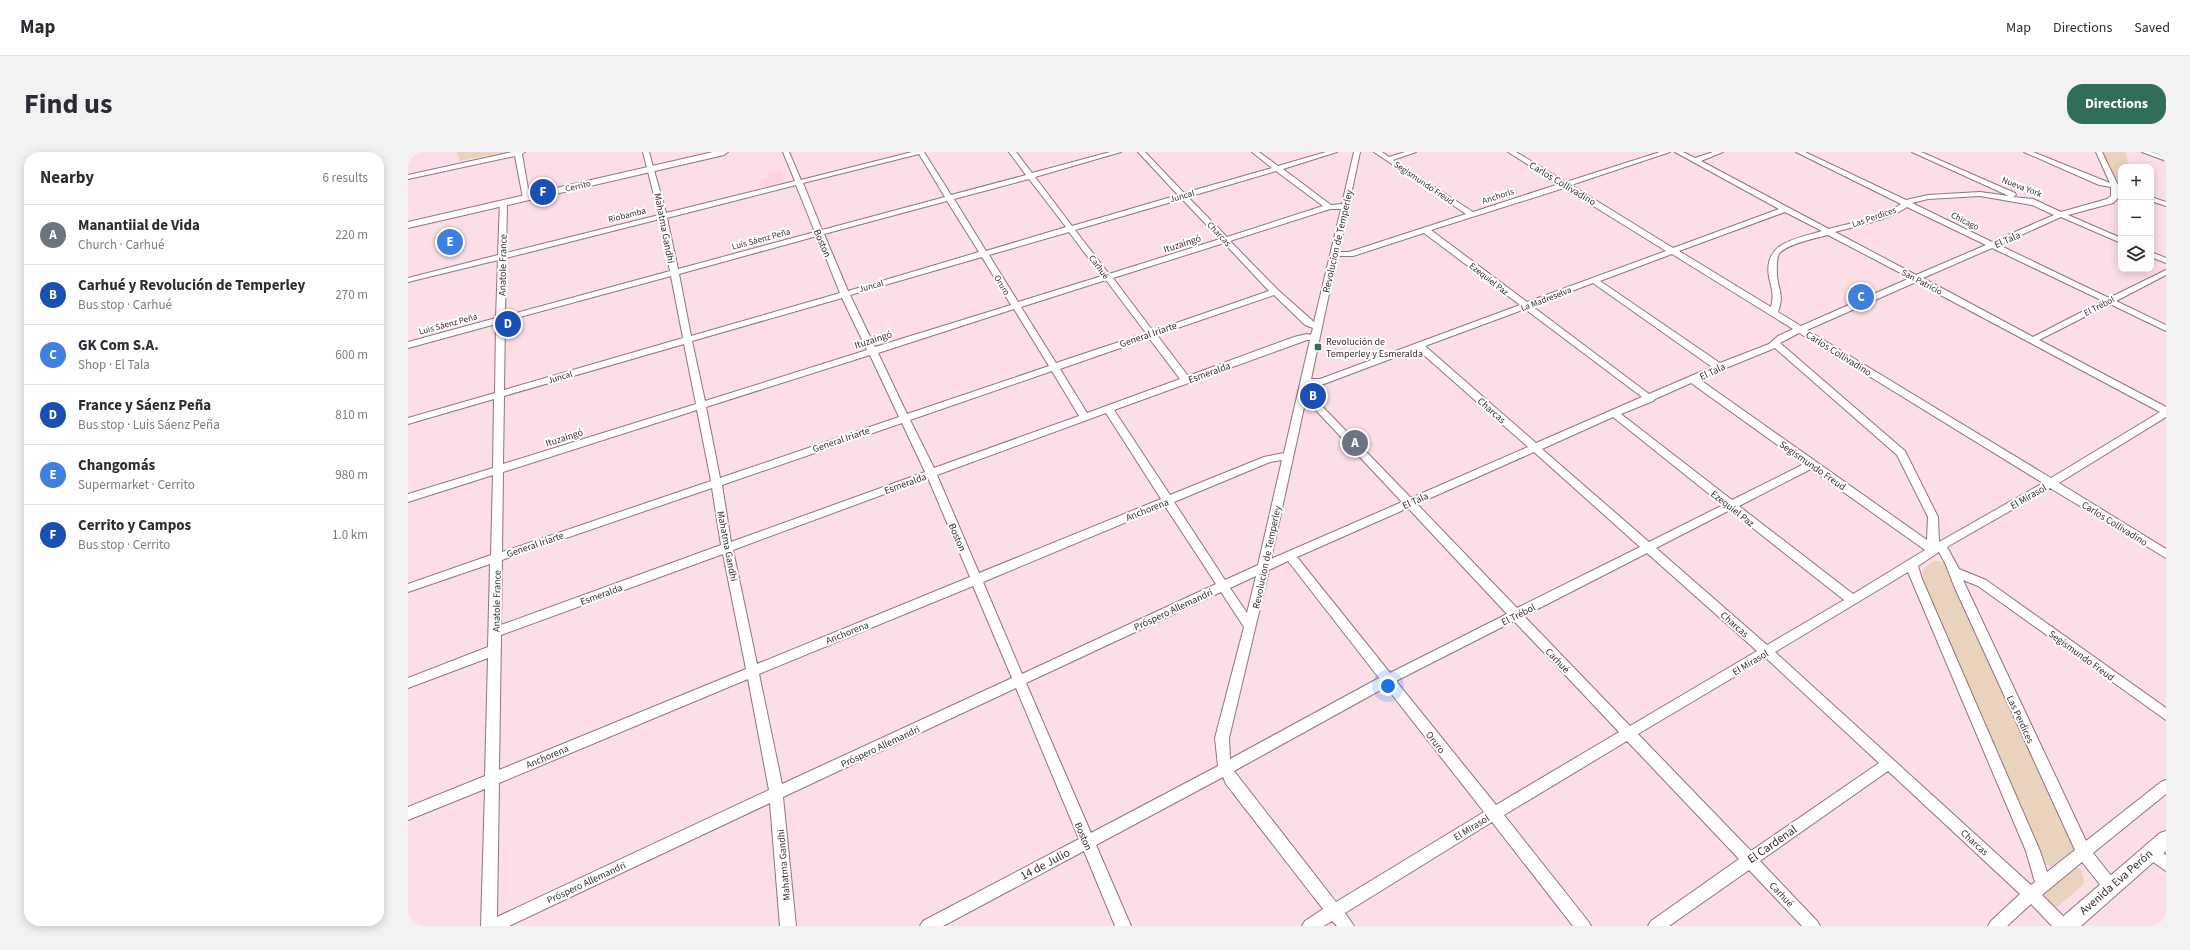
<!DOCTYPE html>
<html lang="en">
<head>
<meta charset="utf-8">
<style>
	:root { --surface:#fff; --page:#f2f2f3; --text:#2b2b33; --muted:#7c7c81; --line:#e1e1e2; --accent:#316e5a }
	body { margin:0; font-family:"Source Sans 3",sans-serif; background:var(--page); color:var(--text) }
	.controls { position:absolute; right:12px; top:12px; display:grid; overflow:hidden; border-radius:8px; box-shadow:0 2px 10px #0003 }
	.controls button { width:36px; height:36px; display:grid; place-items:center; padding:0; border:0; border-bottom:1px solid var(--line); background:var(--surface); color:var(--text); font:20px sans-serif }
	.you { position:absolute; left:980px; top:534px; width:14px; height:14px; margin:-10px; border:3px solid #fff; border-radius:50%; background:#1a73e8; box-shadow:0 0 0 6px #1a73e833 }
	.badge { display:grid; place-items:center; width:26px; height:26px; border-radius:50%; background:var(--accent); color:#fff; font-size:13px; font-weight:700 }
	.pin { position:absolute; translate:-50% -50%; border:2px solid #fff; box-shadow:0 1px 4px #0006 }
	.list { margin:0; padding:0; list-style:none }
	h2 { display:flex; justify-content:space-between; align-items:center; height:52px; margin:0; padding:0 16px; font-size:17px }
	h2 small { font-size:13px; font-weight:400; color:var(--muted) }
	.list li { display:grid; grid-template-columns:26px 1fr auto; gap:12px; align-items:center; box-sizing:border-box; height:60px; padding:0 16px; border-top:1px solid var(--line) }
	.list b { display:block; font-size:15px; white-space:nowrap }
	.list p { margin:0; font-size:13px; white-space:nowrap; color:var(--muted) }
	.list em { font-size:13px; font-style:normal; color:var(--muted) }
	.icon { flex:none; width:22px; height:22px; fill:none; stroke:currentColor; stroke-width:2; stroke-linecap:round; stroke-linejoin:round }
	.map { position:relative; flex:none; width:1758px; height:774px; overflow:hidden; border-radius:16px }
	header { display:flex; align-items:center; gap:24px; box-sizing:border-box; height:56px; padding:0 20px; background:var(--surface); border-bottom:1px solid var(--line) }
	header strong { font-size:19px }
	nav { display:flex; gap:22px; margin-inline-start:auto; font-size:14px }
	.intro { display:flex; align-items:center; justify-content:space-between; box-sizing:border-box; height:96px; padding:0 24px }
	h1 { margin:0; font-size:28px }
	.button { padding:10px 18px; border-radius:16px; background:var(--accent); color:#fff; font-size:14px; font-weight:700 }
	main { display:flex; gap:24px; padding:0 24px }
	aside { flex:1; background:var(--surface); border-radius:16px; box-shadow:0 2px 10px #0003 }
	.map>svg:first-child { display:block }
	.built { fill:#fed2de }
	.green { fill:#e9d3bc }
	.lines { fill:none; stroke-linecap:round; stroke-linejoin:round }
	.minor-casing { stroke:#93737c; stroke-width:2 }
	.major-casing { stroke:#93737c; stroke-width:2 }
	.minor { fill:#fff; fill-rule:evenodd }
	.major { fill:#fff; fill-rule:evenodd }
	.poi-dot { fill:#316e5a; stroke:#fff; stroke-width:1.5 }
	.labels { text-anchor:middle; stroke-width:4; stroke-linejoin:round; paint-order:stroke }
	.far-street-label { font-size:9px; fill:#3b2d31; stroke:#fff }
	.street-label { font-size:10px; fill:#3b2d31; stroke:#fff }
	.poi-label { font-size:10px; fill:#3b2d31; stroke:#fff; text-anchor:start }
	.near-street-label { font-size:12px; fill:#3b2d31; stroke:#fff }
</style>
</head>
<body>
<header>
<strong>Map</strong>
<nav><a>Map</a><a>Directions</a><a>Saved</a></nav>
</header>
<div class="intro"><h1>Find us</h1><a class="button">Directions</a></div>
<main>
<aside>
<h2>Nearby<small>6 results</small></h2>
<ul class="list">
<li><span class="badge" style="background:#6b7280">A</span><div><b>Manantiial de Vida</b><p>Church · Carhué</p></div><em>220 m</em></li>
<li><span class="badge" style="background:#1a4fb4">B</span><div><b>Carhué y Revolución de Temperley</b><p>Bus stop · Carhué</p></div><em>270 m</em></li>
<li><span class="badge" style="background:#3f7fe0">C</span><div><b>GK Com S.A.</b><p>Shop · El Tala</p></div><em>600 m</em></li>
<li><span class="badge" style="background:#1a4fb4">D</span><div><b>France y Sáenz Peña</b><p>Bus stop · Luis Sáenz Peña</p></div><em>810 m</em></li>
<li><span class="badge" style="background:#3f7fe0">E</span><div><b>Changomás</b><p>Supermarket · Cerrito</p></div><em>980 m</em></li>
<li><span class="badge" style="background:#1a4fb4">F</span><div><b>Cerrito y Campos</b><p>Bus stop · Cerrito</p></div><em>1.0 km</em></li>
</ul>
</aside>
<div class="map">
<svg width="1758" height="774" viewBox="0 0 1758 774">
	<rect width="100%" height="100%" fill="#fbdee6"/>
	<path class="built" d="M374 18 376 29 354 35 352 27 360 25 358 22Z"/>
	<path class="green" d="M49 0H96L52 9Z
		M1695 0H1717L1722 15H1713V35L1710 34Z
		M1526 409H1531L1539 413 1666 689V698L1644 715 1637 712 1518 435C1513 422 1513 416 1526 409Z
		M1668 714 1673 718 1676 730 1674 734 1649 755C1642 753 1634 748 1637 740Z"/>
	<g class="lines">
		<defs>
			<path id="minor" d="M104 0H117L114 2 122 48 115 46 107 4 0 27V23Z
				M235 0H241L258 61 387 29 375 0H381L393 28 504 0H516L543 43 618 23 601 0H608L624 21 702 0H713L627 25 664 74 770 43 730 0H737L776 41 864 16 844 0H851L870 14 918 0H929L875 17 923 53 934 52 946 0H952L931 100H941L1058 62 966 0H974L981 5 997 0H1008L985 8 1065 60 1151 32 1100 0H1108L1158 30 1252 0H1262L1163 33 1265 96 1371 57 1267 0H1275L1287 6 1305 0H1315L1293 9 1421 77C1443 71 1475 65 1493 52L1388 0H1397L1498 48 1520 43 1572 40 1601 44 1504 0H1513L1607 41 1608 43 1605 45 1625 47 1653 60 1699 47 1703 44V35L1691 33 1616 0H1625L1702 31 1688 0H1694L1710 33H1713V37H1711V45L1705 51 1660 63 1713 86V91L1653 65 1591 93 1701 146 1758 118V123L1708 149 1758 173V179L1702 152 1631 188 1758 255V265L1651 331 1758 397V406L1642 336 1539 395 1551 417 1578 428 1758 556V568L1570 434 1555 428 1678 689 1753 630 1758 628V642L1685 701 1708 730 1710 735 1708 740 1703 742 1698 740 1674 710 1634 743 1660 769 1663 774H1644L1623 752 1599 774H1580L1583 769 1612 742 1480 619 1352 709 1409 769 1412 774H1394L1341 718 1261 774H1240L1243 769 1331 707 1219 589 1096 663 1180 769 1183 774H1165L1084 670 937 761 946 774H929L924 769 916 774H894L897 769 915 757 818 632 815 625 688 693 723 774H707L676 699 535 774H512L515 769 671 687 608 536 375 645 388 774H372L362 651 101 774H73L77 637 0 668V655L77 624 80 506 0 536V526L80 495 82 412 0 440V432L83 403 85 323 0 350V342L85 316 86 247 0 272V266L87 241 88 172 0 196V190L88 166 90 108 0 130V126L90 103 92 49 99 51 98 101 251 63ZM511 2 537 45 414 78 395 31ZM868 19 915 54 819 85 780 45ZM621 27 658 75 578 99 546 47ZM388 33 407 80 270 117 259 66ZM1156 36 1258 99 1119 150 1023 78ZM1572 44 1624 53 1646 63 1584 90 1504 51 1520 47ZM774 47 812 87 701 122 667 78ZM539 49 571 100 440 139 416 82ZM1499 55 1578 93 1508 123 1427 80C1449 74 1481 68 1499 55ZM922 57H933L906 170 870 138 822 89ZM1377 60 1414 79C1388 87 1355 90 1361 125 1364 137 1366 144 1363 155L1271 99ZM252 67 262 119 97 164 98 106ZM661 80 694 124 610 150 581 103ZM1016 81 1112 153 912 227H903L929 104H945ZM1420 83 1502 126 1393 174 1370 160C1376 142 1371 141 1369 124 1369 118 1368 107 1371 102 1378 92 1408 86 1420 83ZM409 84 432 141 283 184 271 122ZM816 91 861 139 745 179 705 126ZM1584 96 1695 149 1625 185 1515 126ZM1264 102 1385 177 1370 184 1361 192 1312 211 1192 129ZM574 105 603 153 467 195 442 143ZM263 124 275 186 96 238 97 169ZM698 128 738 181 648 211 613 155ZM1508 130 1752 260 1643 326 1399 178ZM1185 131 1304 215 1241 242 1124 154ZM866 143 897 173 905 176 903 183 899 182 886 185 780 224 749 183ZM434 146 459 198 297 249 284 189ZM606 157 641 214 499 262 470 201ZM1117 157 1234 245 1128 291 1017 194ZM1391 181 1635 331 1531 390 1530 365 1497 299 1372 191ZM741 186 772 227 679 261 652 217ZM899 188H902L876 301 856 305 762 343 706 258ZM276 192 288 252 95 312 96 244ZM1367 196 1489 303 1520 365 1519 388 1291 227ZM1009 197 1120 295 1003 346 909 249 899 244 901 233 916 232ZM462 203 491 265 312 326 298 255ZM644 219 671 264 526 316 502 268ZM1283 231 1396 312 1324 348 1213 262 1245 249 1247 247ZM897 251 903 253 994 350 863 407ZM289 258 303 329 94 400 95 320ZM698 261 753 347 571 421 529 323ZM1205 265 1315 353 1241 390 1134 297ZM494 271 517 320 323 390 314 333ZM1126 300 1232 395 1109 456 1009 352ZM874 308 850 413 817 428 766 350 862 310ZM1403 317 1517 398 1445 442 1331 354ZM520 326 562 425 349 512 325 398ZM304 336 313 393 93 473 94 408ZM757 354 808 432 614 522 575 430ZM1000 356 1099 462 982 521 889 405ZM1322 358 1436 448 1359 493 1248 396ZM1531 400 1538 413 1546 434 1667 698 1639 720 1632 699 1514 427 1510 414ZM1239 401 1349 499 1222 574 1116 464ZM315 402 338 517 91 618 93 483ZM880 409 971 526 822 607 821 586 861 418ZM1500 420 1618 699 1627 730 1623 733 1367 500ZM848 424 839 461 822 436ZM565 434 604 526 374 632 351 522ZM813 440 836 475 807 586 810 614 683 681 618 531ZM1106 469 1211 580 1088 653 988 529ZM1358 506 1471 611 1343 699 1230 582ZM340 527 361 638 89 765 91 631ZM978 535 1076 660 928 750 826 619Z
				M1734 0H1744L1758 5V9Z
				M1743 45 1758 50V54L1743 49Z
				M1743 100 1758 106V111L1743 105Z
				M1743 693 1758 703V719L1738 705 1736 700 1738 695Z"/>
			<path id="major" d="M305 0H320L316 3 0 76V70Z
				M1758 679V699L1673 774H1649L1652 767 1752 681Z"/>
		</defs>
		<use href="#minor" class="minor-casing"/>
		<use href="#major" class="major-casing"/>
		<use href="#minor" class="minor"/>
		<use href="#major" class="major"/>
	</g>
	<rect class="poi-dot" x="906" y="191" width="8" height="8" rx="2"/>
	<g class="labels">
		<g class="far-street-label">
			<text transform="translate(1016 31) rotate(34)" y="3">Segismundo Freud</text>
			<text transform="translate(170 34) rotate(-13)" y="3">Cerrito</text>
			<text transform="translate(1614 35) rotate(21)" y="3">Nueva York</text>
			<text transform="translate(774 44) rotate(-16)" y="3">Juncal</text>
			<text transform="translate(1090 44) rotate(-18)" y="3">Anchoris</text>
			<text transform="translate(219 63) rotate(-14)" y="3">Riobamba</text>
			<text transform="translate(1466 65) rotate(-19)" y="3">Las Perdices</text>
			<text transform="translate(1557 69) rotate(26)" y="3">Chicago</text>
			<text transform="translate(811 82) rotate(46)" y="3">Charcas</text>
			<text transform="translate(353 87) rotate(-15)" y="3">Luis Sáenz Peña</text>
			<text transform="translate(691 115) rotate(54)" y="3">Carhué</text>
			<text transform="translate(1081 127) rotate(38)" y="3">Ezequiel Paz</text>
			<text transform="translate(1514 130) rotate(28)" y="3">San Patricio</text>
			<text transform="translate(594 133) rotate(59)" y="3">Oruro</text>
			<text transform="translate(463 134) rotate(-16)" y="3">Juncal</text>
			<text transform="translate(1138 147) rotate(-21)" y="3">La Madreselva</text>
			<text transform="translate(1691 154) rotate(-27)" y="3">El Trébol</text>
			<text transform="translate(40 172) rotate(-15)" y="3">Luis Sáenz Peña</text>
			<text transform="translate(152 225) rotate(-17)" y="3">Juncal</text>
		</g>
		<g class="street-label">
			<text transform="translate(1155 31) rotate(31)" y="4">Carlos Collivadino</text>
			<text transform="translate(257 76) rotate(79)" y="4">Mahatma Gandhi</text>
			<text transform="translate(1599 87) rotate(-24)" y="4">El Tala</text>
			<text transform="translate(929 89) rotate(-77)" y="4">Revolucion de Temperley</text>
			<text transform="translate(415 91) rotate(67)" y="4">Boston</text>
			<text transform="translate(774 91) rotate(-18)" y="4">Ituzaingó</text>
			<text transform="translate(94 113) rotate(-89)" y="4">Anatole France</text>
			<text transform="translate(740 182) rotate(-19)" y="4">General Iriarte</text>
			<text transform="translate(465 187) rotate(-18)" y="4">Ituzaingó</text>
			<text transform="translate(1431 201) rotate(32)" y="4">Carlos Collivadino</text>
			<text transform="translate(1304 219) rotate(-25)" y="4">El Tala</text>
			<text transform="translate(801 220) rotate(-20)" y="4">Esmeralda</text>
			<text transform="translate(1084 258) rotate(41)" y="4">Charcas</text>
			<text transform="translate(156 285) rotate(-18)" y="4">Ituzaingó</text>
			<text transform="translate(433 287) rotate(-19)" y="4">General Iriarte</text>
			<text transform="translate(1405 313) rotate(35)" y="4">Segismundo Freud</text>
			<text transform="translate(497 331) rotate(-20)" y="4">Esmeralda</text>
			<text transform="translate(1620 344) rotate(-30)" y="4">El Mirasol</text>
			<text transform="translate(1007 348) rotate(-24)" y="4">El Tala</text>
			<text transform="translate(1325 356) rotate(38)" y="4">Ezequiel Paz</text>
			<text transform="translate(739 357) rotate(-22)" y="4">Anchorena</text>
			<text transform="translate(1707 371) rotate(32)" y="4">Carlos Collivadino</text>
			<text transform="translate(550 385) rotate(67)" y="4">Boston</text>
			<text transform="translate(127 392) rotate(-19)" y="4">General Iriarte</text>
			<text transform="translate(320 394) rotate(79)" y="4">Mahatma Gandhi</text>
			<text transform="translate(858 405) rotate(-78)" y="4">Revolucion de Temperley</text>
			<text transform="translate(193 442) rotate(-20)" y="4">Esmeralda</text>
			<text transform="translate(88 449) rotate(-89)" y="4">Anatole France</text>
			<text transform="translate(765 457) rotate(-25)" y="4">Próspero Allemandri</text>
			<text transform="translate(1110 462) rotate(-27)" y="4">El Trébol</text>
			<text transform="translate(1327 472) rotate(41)" y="4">Charcas</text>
			<text transform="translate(439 480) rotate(-22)" y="4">Anchorena</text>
			<text transform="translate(1674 503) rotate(36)" y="4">Segismundo Freud</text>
			<text transform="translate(1150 508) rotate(46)" y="4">Carhué</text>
			<text transform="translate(1342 510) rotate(-31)" y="4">El Mirasol</text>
			<text transform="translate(1613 567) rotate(65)" y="4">Las Perdices</text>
			<text transform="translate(1028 590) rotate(52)" y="4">Oruro</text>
			<text transform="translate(472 594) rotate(-25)" y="4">Próspero Allemandri</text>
			<text transform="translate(139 604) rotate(-23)" y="4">Anchorena</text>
			<text transform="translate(1063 675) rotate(-32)" y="4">El Mirasol</text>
			<text transform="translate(676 684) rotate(67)" y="4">Boston</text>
			<text transform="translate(1567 690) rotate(42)" y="4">Charcas</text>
			<text transform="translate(375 713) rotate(-95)" y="4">Mahatma Gandhi</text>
			<text transform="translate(178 730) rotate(-25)" y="4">Próspero Allemandri</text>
			<text transform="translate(1374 742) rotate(46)" y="4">Carhué</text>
		</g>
		<g class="poi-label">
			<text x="918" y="193">Revolución de<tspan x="918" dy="12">Temperley y Esmeralda</tspan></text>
		</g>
		<g class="near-street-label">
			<text transform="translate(1364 692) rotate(-35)" y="4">El Cardenal</text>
			<text transform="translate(637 712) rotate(-28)" y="4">14 de Julio</text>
			<text transform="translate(1708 730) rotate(-41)" y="4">Avenida Eva Perón</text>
		</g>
	</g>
</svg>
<div class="controls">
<button>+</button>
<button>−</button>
<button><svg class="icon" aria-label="layers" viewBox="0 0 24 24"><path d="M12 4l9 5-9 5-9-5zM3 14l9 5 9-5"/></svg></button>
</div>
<div class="you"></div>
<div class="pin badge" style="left:947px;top:291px;background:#6b7280">A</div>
<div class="pin badge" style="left:905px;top:244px;background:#1a4fb4">B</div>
<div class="pin badge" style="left:1453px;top:145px;background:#3f7fe0">C</div>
<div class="pin badge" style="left:100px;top:172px;background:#1a4fb4">D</div>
<div class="pin badge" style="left:42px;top:90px;background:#3f7fe0">E</div>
<div class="pin badge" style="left:135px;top:40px;background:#1a4fb4">F</div>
</div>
</main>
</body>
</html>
